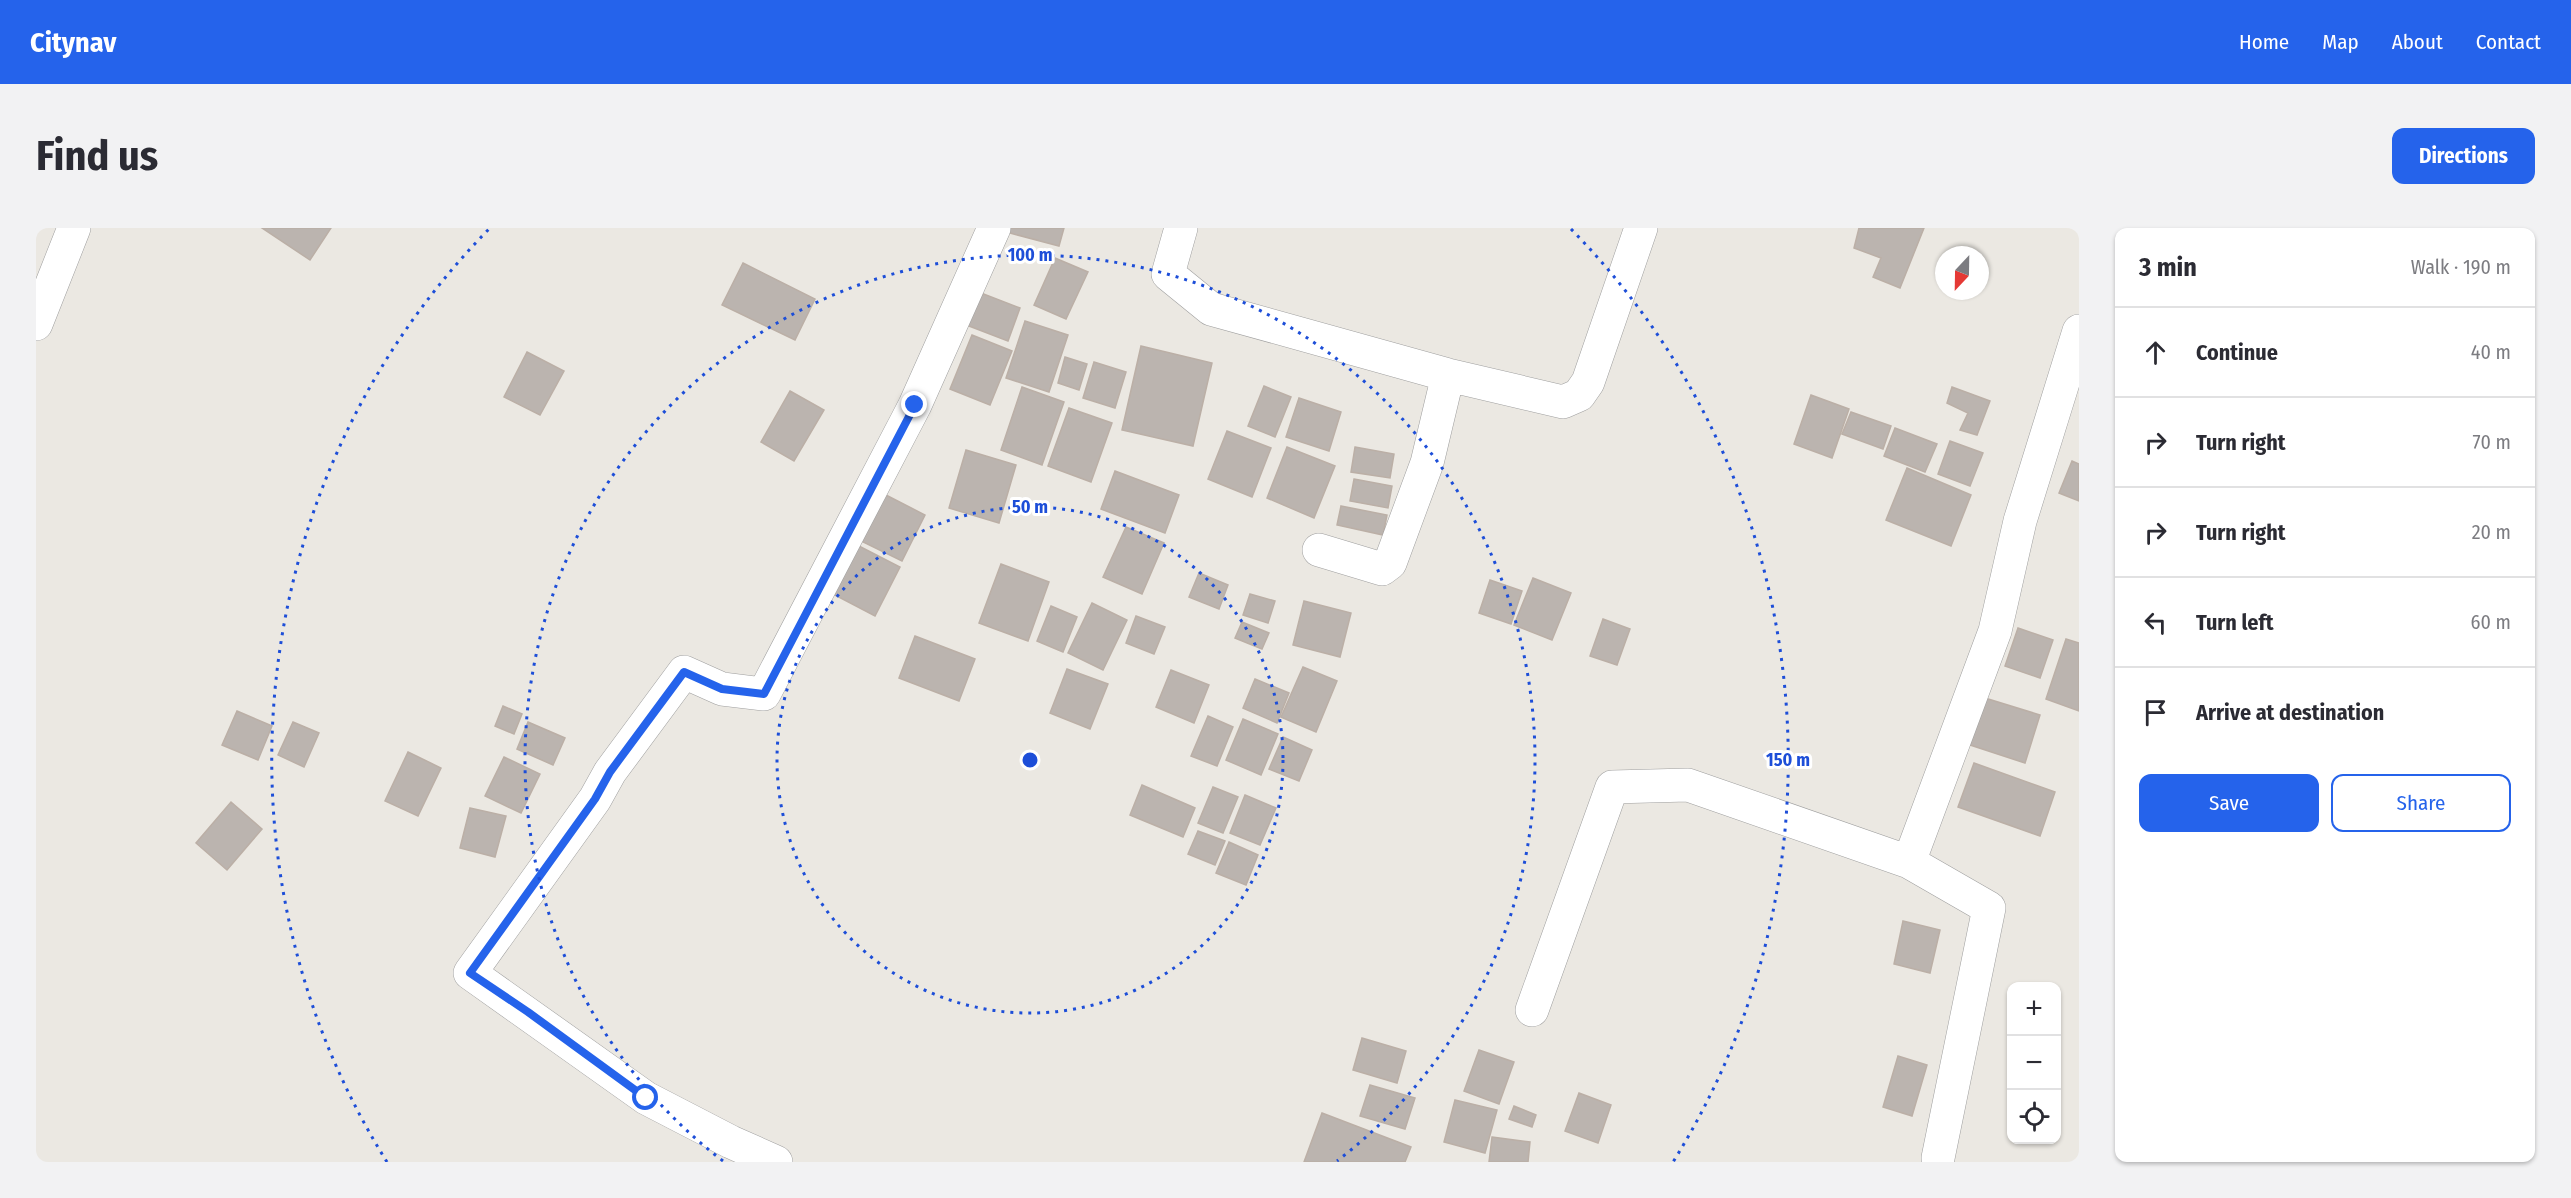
<!DOCTYPE html>
<html lang="en">
<head>
<meta charset="utf-8">
<style>
	:root { --surface:#fff; --page:#f2f2f3; --text:#2b2b33; --muted:#7c7c81; --line:#e1e1e2; --accent:#2563eb }
	body { margin:0; font-family:"Fira Sans Condensed",sans-serif; background:var(--page); color:var(--text) }
	.controls { position:absolute; right:18px; bottom:18px; display:grid; overflow:hidden; border-radius:12px; box-shadow:0 2px 4px #0004 }
	.controls button { width:54px; height:54px; display:grid; place-items:center; padding:0; border:0; border-bottom:2px solid var(--line); background:var(--surface); color:var(--text); font:30px sans-serif }
	.compass { position:absolute; left:1899px; top:18px; width:54px; height:54px; border-radius:50%; background:var(--surface); box-shadow:0 2px 4px #0004; rotate:202deg }
	.stop { position:absolute; width:18px; height:18px; margin:-14px; border:4px solid #2563eb; border-radius:50%; background:#fff }
	.stop.end { background:#2563eb; border-color:#fff; box-shadow:0 2px 6px #0008 }
	.list { margin:0; padding:0; list-style:none }
	h2 { display:flex; justify-content:space-between; align-items:center; height:78px; margin:0; padding:0 24px; font-size:26px }
	h2 small { font-size:20px; font-weight:400; color:var(--muted) }
	.list li { display:grid; grid-template-columns:39px 1fr auto; gap:18px; align-items:center; box-sizing:border-box; height:90px; padding:0 24px; border-top:2px solid var(--line) }
	.list b { display:block; font-size:22px; white-space:nowrap }
	.list em { font-size:20px; font-style:normal; color:var(--muted) }
	.actions { display:flex; gap:12px; padding:18px 24px }
	.actions a { flex:1; padding:14px 0; border:2px solid var(--accent); border-radius:12px; text-align:center; font-size:21px; color:var(--accent) }
	.actions .main { background:var(--accent); color:#fff }
	.icon { flex:none; width:33px; height:33px; fill:none; stroke:currentColor; stroke-width:2; stroke-linecap:round; stroke-linejoin:round }
	.map { position:relative; flex:none; width:2043px; height:934px; overflow:hidden; border-radius:12px }
	header { display:flex; align-items:center; gap:36px; box-sizing:border-box; height:84px; padding:0 30px; background:var(--accent); color:#fff }
	header strong { font-size:28px }
	nav { display:flex; gap:33px; margin-inline-start:auto; font-size:21px }
	.intro { display:flex; align-items:center; justify-content:space-between; box-sizing:border-box; height:144px; padding:0 36px }
	h1 { margin:0; font-size:42px }
	.button { padding:15px 27px; border-radius:12px; background:var(--accent); color:#fff; font-size:21px; font-weight:700 }
	main { display:flex; gap:36px; padding:0 36px }
	aside { flex:1; background:var(--surface); border-radius:12px; box-shadow:0 2px 4px #0004 }
	.map>svg:first-child { display:block }
	.building { fill:#bbb4af; stroke:#bbafa6; stroke-width:1.5 }
	.lines { fill:none; stroke-linecap:round; stroke-linejoin:round }
	.street-casing { stroke:#9f9f9f; stroke-width:34 }
	.street { stroke:#fff; stroke-width:33 }
	.route { stroke:#2563eb; stroke-width:8 }
	.ring { fill:none; stroke:#1d4ed8; stroke-width:3; stroke-dasharray:3 6 }
	.centre { fill:#1d4ed8; stroke:#fff; stroke-width:3 }
	.ring-label { font-size:18px; text-anchor:middle; font-weight:bold; fill:#1d4ed8; stroke:#fff; stroke-width:6; stroke-linejoin:round; paint-order:stroke }
</style>
</head>
<body>
<header>
<strong>Citynav</strong>
<nav><a>Home</a><a>Map</a><a>About</a><a>Contact</a></nav>
</header>
<div class="intro"><h1>Find us</h1><a class="button">Directions</a></div>
<main>
<div class="map">
<svg width="2043" height="934" viewBox="0 0 2043 934">
	<rect width="100%" height="100%" fill="#ebe8e2"/>
	<path class="building" d="M226 0H295L274 32Z
		M971 0H1028L1023 18 970 4Z
		M1823 0H1888L1864 60 1837 49 1845 30 1818 20Z
		M1019 30 1052 44 1030 91 998 77Z
		M707 35 779 71 759 112 686 77Z
		M932 60 984 80 972 113 920 93Z
		M989 93 1032 107 1013 164 970 150Z
		M936 107 976 123 954 177 914 161Z
		M1105 118 1176 135 1157 218 1086 202Z
		M491 124 528 143 504 187 468 169Z
		M1029 129 1051 136 1043 162 1022 155Z
		M1058 134 1090 144 1079 180 1047 170Z
		M1228 158 1255 169 1239 209 1212 198Z
		M986 159 1028 174 1006 237 965 222Z
		M1916 159 1954 173 1941 207 1924 202 1932 185 1911 175Z
		M754 163 788 182 758 233 725 214Z
		M1775 167 1813 181 1796 230 1758 216Z
		M1263 170 1305 184 1293 223 1250 209Z
		M1033 180 1076 195 1055 254 1012 238Z
		M1815 184 1855 198 1847 221 1806 206Z
		M1859 200 1901 216 1889 244 1848 228Z
		M1191 203 1235 220 1216 269 1172 251Z
		M1914 213 1947 225 1934 258 1902 246Z
		M1251 219 1299 238 1278 290 1231 270Z
		M1319 219 1358 226 1354 250 1315 244Z
		M930 222 980 237 963 295 913 280Z
		M2036 233 2043 236V273L2023 265Z
		M1871 240 1935 267 1915 318 1850 292Z
		M1079 243 1143 267 1129 305 1065 281Z
		M1318 251 1356 258 1352 280 1314 273Z
		M848 266 889 287 866 333 825 313Z
		M1305 278 1351 287 1347 307 1301 297Z
		M1090 299 1128 315 1106 366 1067 349Z
		M819 316 864 339 839 388 793 364Z
		M965 336 1013 354 992 413 943 395Z
		M1163 345 1192 357 1183 381 1153 369Z
		M1497 350 1535 365 1516 412 1478 397Z
		M1454 352 1486 363 1475 396 1443 385Z
		M1214 366 1239 373 1232 395 1207 387Z
		M1268 373 1315 385 1304 429 1257 417Z
		M1056 375 1091 392 1067 442 1032 425Z
		M1015 378 1041 389 1027 424 1001 413Z
		M1100 388 1129 399 1118 426 1090 415Z
		M1567 391 1594 401 1581 437 1554 428Z
		M1206 394 1233 405 1226 421 1199 410Z
		M1982 400 2017 412 2004 450 1969 438Z
		M879 408 939 431 923 473 863 450Z
		M2030 411 2043 415V483L2010 471Z
		M1267 439 1301 453 1280 504 1245 489Z
		M1031 441 1072 456 1054 501 1014 485Z
		M1135 442 1173 457 1158 495 1120 479Z
		M1219 451 1253 465 1241 495 1207 480Z
		M1949 470 2004 487 1989 535 1934 517Z
		M467 478 486 486 478 506 459 498Z
		M201 483 236 498 222 532 186 517Z
		M1172 488 1197 499 1181 538 1155 528Z
		M1207 491 1242 506 1225 547 1190 532Z
		M257 494 283 505 268 539 242 527Z
		M492 494 529 510 517 537 481 521Z
		M1247 509 1276 522 1263 553 1233 541Z
		M372 524 405 540 382 588 349 573Z
		M468 529 504 546 485 585 449 568Z
		M1938 535 2019 564 2004 608 1922 579Z
		M1106 557 1159 580 1147 609 1094 587Z
		M1177 559 1202 569 1187 605 1162 595Z
		M1209 567 1240 580 1224 617 1194 605Z
		M195 574 226 601 191 642 160 615Z
		M434 580 470 588 459 629 424 620Z
		M1162 603 1189 613 1179 637 1152 626Z
		M1193 614 1222 627 1210 657 1180 645Z
		M1867 693 1904 702 1894 745 1858 736Z
		M1326 810 1370 823 1361 855 1317 842Z
		M1443 822 1478 834 1463 876 1428 863Z
		M1862 828 1891 837 1876 888 1847 879Z
		M1334 857 1379 870 1369 901 1324 888Z
		M1543 865 1575 877 1562 915 1529 903Z
		M1419 872 1461 882 1449 925 1408 914Z
		M1478 878 1500 887 1496 899 1473 891Z
		M1286 885 1375 919 1369 934H1268Z
		M1456 909 1494 914 1492 934H1453Z"/>
	<g class="lines">
		<defs>
			<path id="street" d="M1145 0 1132 46 1175 81 1412 147 1527 174 1543 167 1552 154 1605 0
				M0 96 38 0
				M1283 322 1346 341 1354 335 1391 235 1412 147
				M1873 634 1959 403 1984 293 2043 103
				M1496 782 1576 559 1652 557 1873 634 1953 680 1902 930
				M740 934 695 914 610 870 434 745 559 571 574 544 648 444 686 461 728 466 879 177 958 0"/>
		</defs>
		<use href="#street" class="street-casing"/>
		<use href="#street" class="street"/>
	</g>
	<g class="lines">
		<path class="route" d="M610 870 492 784 434 745 559 571 574 544 648 444 686 461 728 466 879 177"/>
	</g>
	<g class="ring">
		<circle cx="994" cy="532" r="253"/>
		<path d="M687 933A505 505 0 1 1 1301 933"/>
		<path d="M351 934A758 758 0 0 1 453 1M1535 1A758 758 0 0 1 1637 934"/>
	</g>
	<circle cx="994" cy="532" r="9" class="centre"/>
	<g class="ring-label">
		<text x="994" y="33">100 m</text>
		<text x="994" y="285">50 m</text>
		<text x="1752" y="538">150 m</text>
	</g>
</svg>
<div class="controls">
<button>+</button>
<button>−</button>
<button><svg class="icon" aria-label="locate" viewBox="0 0 24 24"><circle cx="12" cy="12" r="6"/><path d="M12 2v4M12 18v4M2 12h4M18 12h4"/></svg></button>
</div>
<svg class="compass" viewBox="-18 -18 36 36"><path d="M0-13l5 13h-10z" fill="#e53935"/><path d="M0 13l5-13h-10z" fill="#7c7c81"/></svg>
<div class="stop" style="left:610px;top:870px"></div>
<div class="stop end" style="left:879px;top:177px"></div>
</div>
<aside>
<h2>3 min<small>Walk · 190 m</small></h2>
<ul class="list">
<li><svg class="icon" aria-label="ahead" viewBox="0 0 24 24"><path d="M12 20V5M6 11l6-6 6 6"/></svg><div><b>Continue</b></div><em>40 m</em></li>
<li><svg class="icon" aria-label="right" viewBox="0 0 24 24"><path d="M7 20v-9h11M14 6l5 5-5 5"/></svg><div><b>Turn right</b></div><em>70 m</em></li>
<li><svg class="icon" aria-label="right" viewBox="0 0 24 24"><path d="M7 20v-9h11M14 6l5 5-5 5"/></svg><div><b>Turn right</b></div><em>20 m</em></li>
<li><svg class="icon" aria-label="left" viewBox="0 0 24 24"><path d="M17 20v-9H6M10 6l-5 5 5 5"/></svg><div><b>Turn left</b></div><em>60 m</em></li>
<li><svg class="icon" aria-label="arrive" viewBox="0 0 24 24"><path d="M6 21V4h12l-3 4 3 4H6"/></svg><div><b>Arrive at destination</b></div></li>
</ul>
<div class="actions"><a class="main">Save</a><a>Share</a></div>
</aside>
</main>
</body>
</html>
